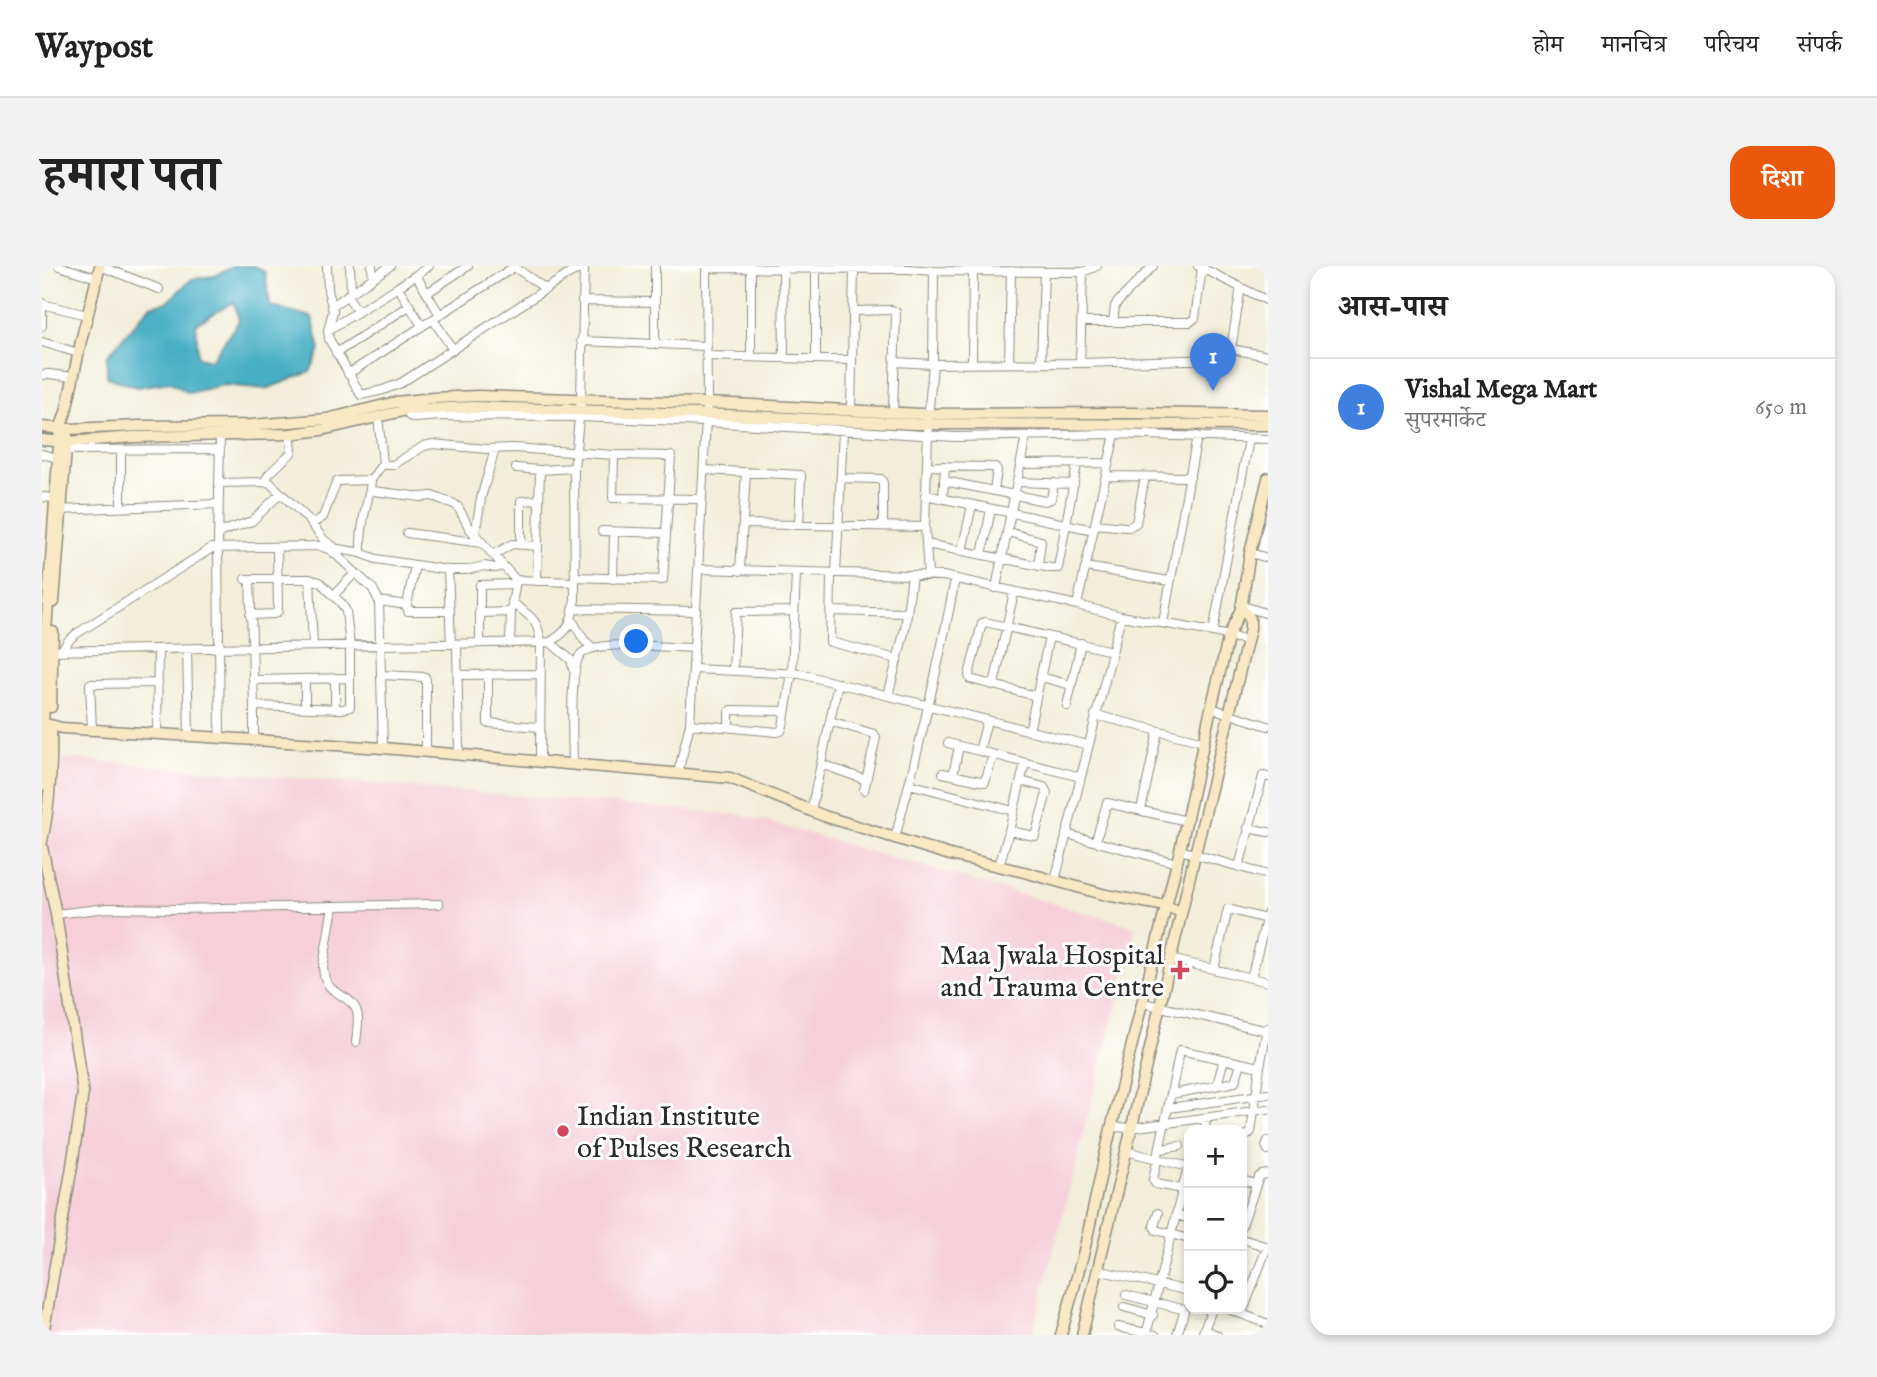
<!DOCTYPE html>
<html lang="hi">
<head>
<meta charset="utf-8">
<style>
	:root { --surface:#fff; --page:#f2f2f2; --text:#222; --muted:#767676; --line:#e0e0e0; --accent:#ea580c }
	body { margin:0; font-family:"IM FELL English","Noto Serif Devanagari",serif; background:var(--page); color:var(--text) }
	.controls { position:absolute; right:21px; bottom:21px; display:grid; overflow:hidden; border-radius:14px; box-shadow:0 4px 10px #0003 }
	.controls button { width:63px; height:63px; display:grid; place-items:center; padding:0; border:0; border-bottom:2px solid var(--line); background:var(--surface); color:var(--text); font:35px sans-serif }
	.you { position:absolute; left:595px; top:376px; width:24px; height:24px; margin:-18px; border:5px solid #fff; border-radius:50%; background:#1a73e8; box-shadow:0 0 0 10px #1a73e833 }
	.badge { display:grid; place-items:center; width:46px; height:46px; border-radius:50%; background:var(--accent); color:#fff; font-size:23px; font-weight:700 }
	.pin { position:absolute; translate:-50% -58px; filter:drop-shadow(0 2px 4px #0008) }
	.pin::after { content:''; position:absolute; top:37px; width:24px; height:21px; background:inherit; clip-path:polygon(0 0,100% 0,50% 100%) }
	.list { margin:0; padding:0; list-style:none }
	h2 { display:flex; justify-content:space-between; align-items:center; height:91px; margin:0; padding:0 28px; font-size:30px }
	h2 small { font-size:23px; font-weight:400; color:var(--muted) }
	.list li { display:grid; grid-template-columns:46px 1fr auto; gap:21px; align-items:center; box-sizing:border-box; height:98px; padding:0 28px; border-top:2px solid var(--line) }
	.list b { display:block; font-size:26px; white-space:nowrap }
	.list p { margin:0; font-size:23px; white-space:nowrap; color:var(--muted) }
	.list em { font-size:23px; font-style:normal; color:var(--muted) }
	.icon { flex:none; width:38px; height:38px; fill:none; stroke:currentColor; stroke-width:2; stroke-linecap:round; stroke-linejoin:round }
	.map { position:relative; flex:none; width:1226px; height:1069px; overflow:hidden; border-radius:21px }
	header { display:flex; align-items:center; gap:42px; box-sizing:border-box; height:98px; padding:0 35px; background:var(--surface); border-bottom:2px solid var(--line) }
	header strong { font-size:33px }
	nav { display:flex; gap:38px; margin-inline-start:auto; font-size:24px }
	.intro { display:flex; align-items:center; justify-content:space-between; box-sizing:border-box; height:168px; padding:0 42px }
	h1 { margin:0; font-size:49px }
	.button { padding:18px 32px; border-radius:21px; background:var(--accent); color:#fff; font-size:24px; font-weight:700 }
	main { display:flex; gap:42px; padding:0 42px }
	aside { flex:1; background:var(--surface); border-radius:21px; box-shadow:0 4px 10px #0003 }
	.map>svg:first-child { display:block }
	.built { fill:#f6cfd9 }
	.water { fill:#46afc5; stroke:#386d78; stroke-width:2; fill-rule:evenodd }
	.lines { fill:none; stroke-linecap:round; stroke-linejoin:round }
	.street-casing { stroke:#8e8c82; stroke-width:10 }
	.secondary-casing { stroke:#8e8c82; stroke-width:13 }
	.street { stroke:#fff; stroke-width:8 }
	.secondary { stroke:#f8e8c3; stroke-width:10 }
	.poi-dot { fill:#d1495b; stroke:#fff; stroke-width:2.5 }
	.labels { text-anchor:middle; stroke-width:6; stroke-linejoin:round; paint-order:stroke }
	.poi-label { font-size:28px; fill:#2b2b2b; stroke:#fff; text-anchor:end }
</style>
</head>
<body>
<header>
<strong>Waypost</strong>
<nav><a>होम</a><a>मानचित्र</a><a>परिचय</a><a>संपर्क</a></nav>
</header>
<div class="intro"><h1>हमारा पता</h1><a class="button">दिशा</a></div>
<main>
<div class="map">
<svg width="1226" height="1069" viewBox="0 0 1226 1069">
	<rect width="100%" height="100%" fill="#fff"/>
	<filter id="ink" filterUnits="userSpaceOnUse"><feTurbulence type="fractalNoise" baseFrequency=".0143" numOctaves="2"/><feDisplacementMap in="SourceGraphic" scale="14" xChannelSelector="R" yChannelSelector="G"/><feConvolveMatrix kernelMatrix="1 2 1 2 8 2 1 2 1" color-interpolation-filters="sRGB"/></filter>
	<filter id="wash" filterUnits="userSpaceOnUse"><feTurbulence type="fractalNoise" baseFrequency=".00686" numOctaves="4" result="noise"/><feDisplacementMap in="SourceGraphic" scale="28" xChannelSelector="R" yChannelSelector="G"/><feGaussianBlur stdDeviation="1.57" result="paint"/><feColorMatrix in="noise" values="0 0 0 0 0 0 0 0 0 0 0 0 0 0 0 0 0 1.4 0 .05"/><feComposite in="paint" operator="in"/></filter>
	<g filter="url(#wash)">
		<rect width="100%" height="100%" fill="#f2eed9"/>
		<path class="built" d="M20 492 701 549 1094 661 990 1069H0V579L8 574Z"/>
		<path class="water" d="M191 0H212L223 6 228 40 270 51 278 84 268 106 224 123 181 119 147 127 128 116 95 121 65 111V90L108 40 125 36 150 13 173 10ZM192 36 197 55 169 94 156 91 154 58Z"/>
	</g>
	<g filter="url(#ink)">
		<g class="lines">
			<defs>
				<path id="street" d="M17 0 55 12
					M58 0 117 23
					M285 0 286 24 291 45 286 64 287 73 319 129 341 124 359 117 530 6 541 2
					M308 0 309 26
					M330 0 331 11
					M471 0 504 23
					M613 0V78
					M664 0 665 141
					M709 0V91
					M1156 0 1226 35
					M664 2 866 3 892 5 1041 6 1055 0
					M741 3 742 92
					M774 3V93
					M374 9 387 0
					M385 27 426 0
					M305 29 316 46
					M540 35 613 36
					M0 37V60
					M0 38 45 49
					M290 40 348 0
					M812 45 849 44 854 46 851 146
					M391 53 411 84
					M1040 56H1148L1153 52 1160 2
					M1071 56 1073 40 1075 37 1111 0
					M380 60 356 21 374 9 398 49
					M286 64 356 21
					M539 75 665 80
					M0 76 36 87
					M1189 83 1226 90
					M294 87 367 40
					M664 90 809 94
					M853 96 891 98 1038 97 1180 93 1187 89 1189 83 1199 21
					M930 97 931 5
					M967 97 969 5
					M999 97 1002 6
					M1038 97 1041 6
					M306 108 472 1
					M0 109 7 108 31 111
					M365 144 367 150 373 152 399 150 537 151 664 156 914 171 1073 168 1226 173
					M809 144 812 3
					M336 151 341 197
					M886 152 891 98 892 5
					M24 184 178 183
					M79 184V241
					M0 188 15 192
					M572 189 571 232 660 233
					M979 198 1067 197
					M885 200 953 201 955 204 952 225
					M474 202 498 204 532 202
					M662 204 759 209 757 259
					M1064 210 1148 211
					M799 212 839 213 841 217V260
					M223 215 227 208 249 187 250 184 248 168
					M902 215 1003 235 1009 233 1012 217
					M976 216 1032 218
					M177 217 227 216 266 253 282 274 292 281
					M328 223C323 244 318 265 319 287L334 293 406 304 409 378
					M883 229 1052 264
					M0 231 12 232
					M901 233 903 200
					M14 244 177 238
					M270 258 281 251 295 215 329 214
					M701 258 883 261
					M1053 258 1083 261H1087L1094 257 1103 211
					M560 265 624 267
					M966 266 999 275 996 300
					M176 267 210 255 239 227
					M365 267 440 277
					M433 269 439 232 453 183
					M479 278V235L497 234
					M884 278 1009 302H1016L1035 198
					M289 284 297 283 319 287
					M920 285 930 239
					M1208 287 1226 292
					M451 289 470 278 496 280
					M940 289 949 243
					M373 299 365 339 366 345H408
					M1044 301 1127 315
					M657 303 901 310 1035 339 1079 350 1171 366 1206 375
					M406 304H425L442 300 454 302 460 300
					M698 305 704 206
					M789 307 788 376 855 393
					M794 307 801 164
					M886 309 883 261 886 165
					M203 313H268L271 380
					M208 313 212 440V474
					M571 313 572 266
					M495 315 498 204
					M533 316 474 314 428 263 416 241 412 238 390 230 379 231 331 225 328 223 329 214 341 197 345 199H351L382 180 391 178 445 183 471 182 572 189 629 190 621 314 533 311
					M954 322 984 170
					M292 329 313 307
					M337 335 365 339
					M470 336C489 352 495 351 499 376L498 495
					M1035 339 1073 168
					M1198 339 1226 348
					M532 343 654 345
					M789 345 865 347
					M437 347 469 346
					M208 349 232 348 236 345 235 281
					M530 354 542 374 551 382
					M1121 357 1155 170
					M1171 366 1207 173
					M508 376 529 394 531 403
					M438 377V319L473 318
					M468 377 469 346 474 314
					M415 378 417 488
					M145 383 147 469
					M5 385 508 376C528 365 530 355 533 333L532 202 539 133 542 0
					M19 385 26 375 34 368 170 282 278 280 289 284 331 323 337 335 341 482
					M652 403 758 408 1046 479
					M691 405 694 346 752 345
					M446 408V457L498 461
					M340 409 383 411 384 414V486
					M416 409 497 408
					M999 411 1029 419
					M293 412V443
					M212 414 308 412
					M952 419 972 326
					M846 430 863 363 870 309
					M994 430 928 413 927 409 940 357 943 356 1070 385
					M212 440 301 443 308 441V380L304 345 299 337 278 316 268 313
					M1025 440 1039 377
					M263 441V413
					M1169 442 1226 460
					M1053 449 1162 476
					M788 455 832 468 834 471 822 524
					M648 458 735 466 739 465 741 460 750 407 754 306
					M687 461V446L689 444 743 445
					M50 464 48 418 116 417
					M987 465 1007 371
					M115 467 116 383
					M178 471 176 281 178 169
					M906 477 1039 511
					M937 485 945 455
					M531 498C531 478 526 398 540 387 559 373 627 382 652 382
					M779 498 824 514
					M636 507 648 458 664 153
					M901 507 943 516 951 489
					M911 509 917 480
					M867 518 972 545
					M1099 544 1116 465
					M769 545 796 417
					M1206 562 1226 566
					M967 565 993 570 1005 527 1002 521 979 515
					M1024 568 1135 597
					M853 572C876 486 897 400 913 313
					M1054 574 1065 537 1145 555
					M1138 584 1226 609
					M957 600 967 565 983 497
					M1197 601 1221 510 1226 511
					M1013 615 1079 350
					M291 640 281 701C283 732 304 724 314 743 318 752 315 766 314 776
					M14 648 66 642 134 643 397 638
					M1128 693 1226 716
					M1172 703 1186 643 1224 653
					M1209 712 1226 646
					M1101 737 1226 765
					M1218 801 1225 762
					M1175 819 1182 793
					M1130 828 1193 816 1199 797
					M1127 842 1226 828
					M1070 861 1089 862 1226 843
					M1162 864 1165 852
					M1226 875 1224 880 1226 884
					M1119 883 1138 880
					M1084 885 1147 901
					M1200 914 1214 918
					M1141 923 1114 918 1111 914 1138 784 1218 801 1209 866 1206 869 1200 870
					M1116 947 1112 960 1114 964 1147 973
					M1135 949 1147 953
					M1200 959 1217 911 1220 909 1226 908
					M1200 973 1226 981
					M1055 1004 1147 1025
					M1084 1029 1140 1043 1142 1046 1135 1069
					M1082 1041 1111 1049
					M1186 1043 1226 1058
					M1200 1048 1225 981
					M1076 1061 1113 1069
					M1162 1064 1175 1069
					M1104 1069 1146 901
					M1160 1069 1170 1043"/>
				<path id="secondary" d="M0 161 27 163 98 160 208 159 249 156 285 153 354 136 391 132 436 130 691 138 878 148 1088 147 1226 149
					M0 174 24 176 93 171 248 168 280 164 365 144 431 141 686 149 873 158 1226 159
					M12 336 25 170
					M9 441 11 366
					M0 457 20 462 341 482 688 512 782 550 908 589 982 606 1064 629 1124 640 1139 646
					M0 519 3 380 18 163 24 146 39 75 58 0
					M0 576C8 539 10 502 9 464
					M0 581 14 648 41 827 30 900 1 1069
					M1019 1069 1042 985 1067 871 1138 584 1167 451 1187 369 1199 343 1208 287 1226 212
					M1040 1069 1081 899 1153 588 1208 363V352L1199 343"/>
			</defs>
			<use href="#street" class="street-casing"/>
			<use href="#secondary" class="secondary-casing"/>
			<use href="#street" class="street"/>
			<use href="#secondary" class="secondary"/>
		</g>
	</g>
	<g class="poi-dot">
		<path d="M1134.5 693.5h7v7h7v7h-7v7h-7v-7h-7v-7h7z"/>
		<circle cx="521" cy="865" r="7"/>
	</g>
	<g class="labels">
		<g class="poi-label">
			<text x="1122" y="698">Maa Jwala Hospital<tspan x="1122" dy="32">and Trauma Centre</tspan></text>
			<text x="535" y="859" text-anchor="start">Indian Institute<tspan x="535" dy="32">of Pulses Research</tspan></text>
		</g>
	</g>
</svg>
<div class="controls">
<button>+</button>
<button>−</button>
<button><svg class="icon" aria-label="locate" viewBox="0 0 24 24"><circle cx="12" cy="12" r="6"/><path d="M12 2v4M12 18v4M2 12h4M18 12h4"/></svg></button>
</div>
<div class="you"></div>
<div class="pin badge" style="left:1171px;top:125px;background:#3f7fe0">1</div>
</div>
<aside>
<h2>आस-पास<small></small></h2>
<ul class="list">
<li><span class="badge" style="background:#3f7fe0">1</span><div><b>Vishal Mega Mart</b><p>सुपरमार्केट</p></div><em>650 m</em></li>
</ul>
</aside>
</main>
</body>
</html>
